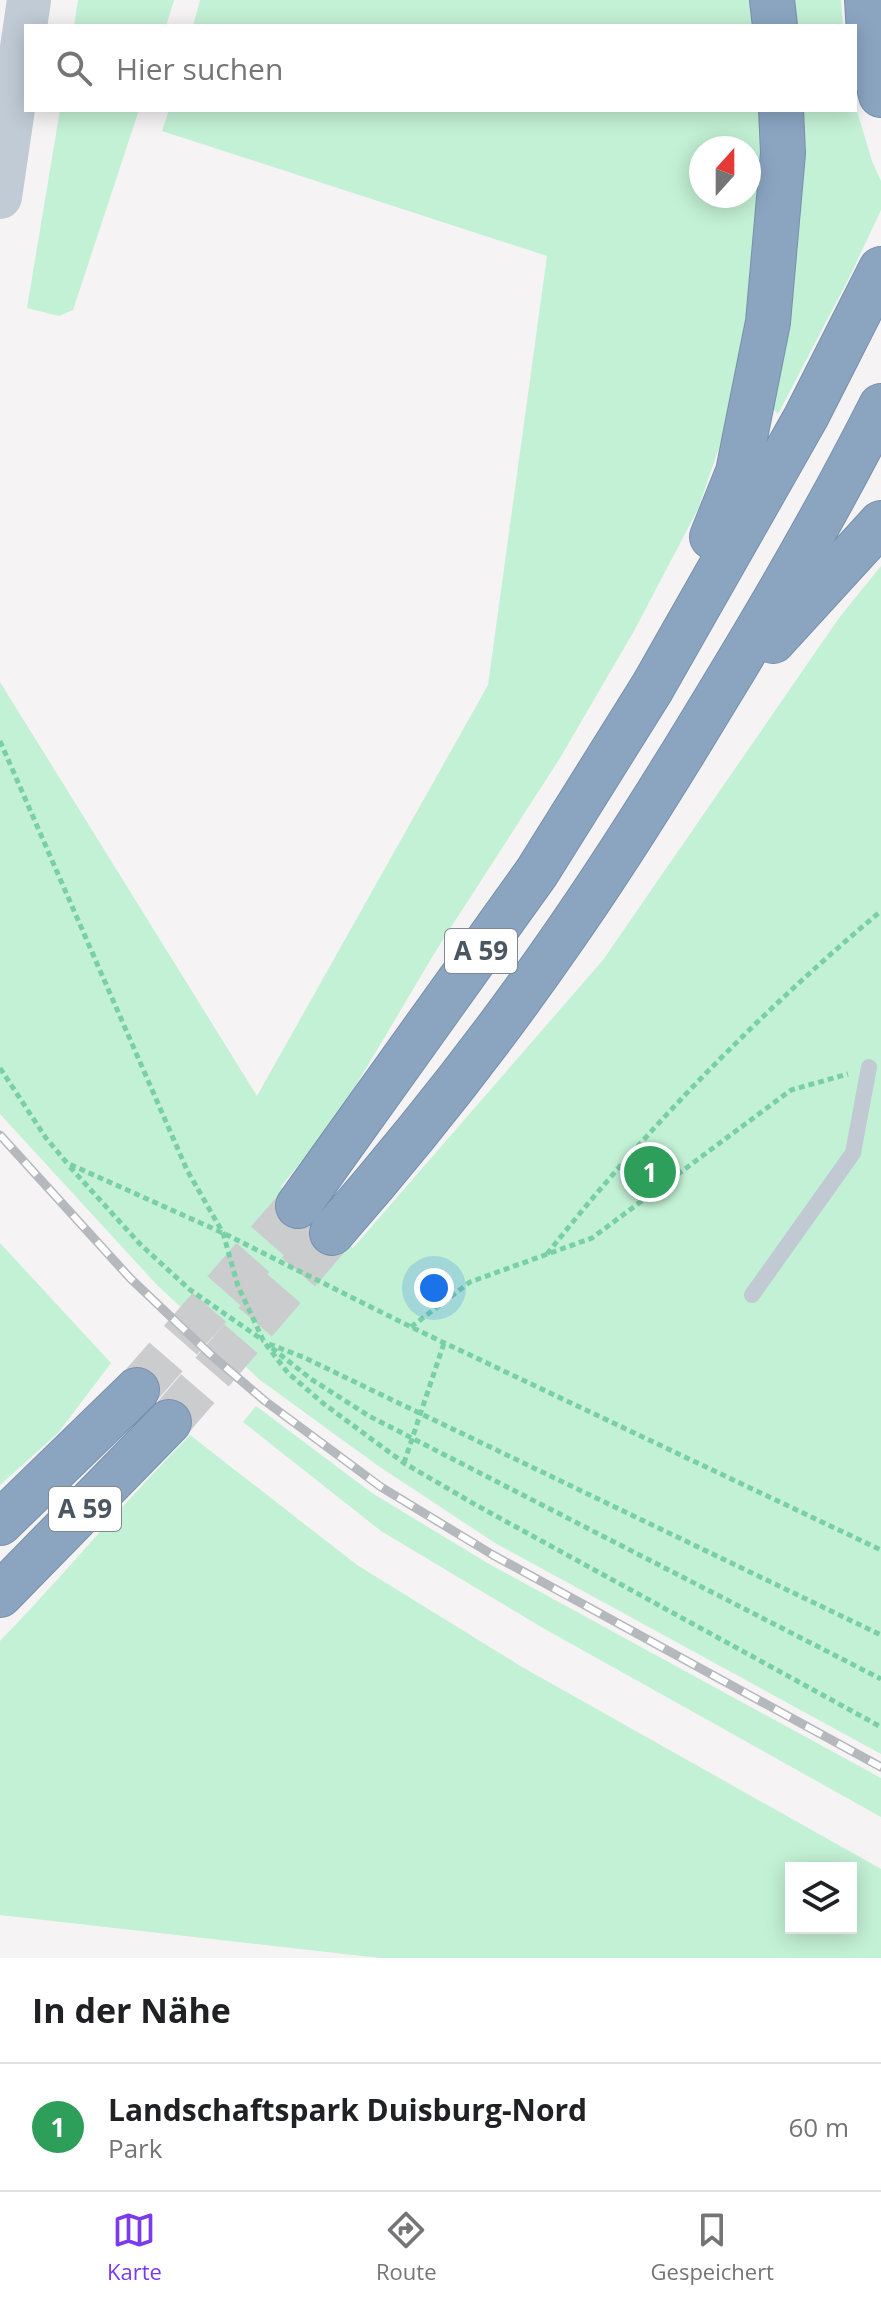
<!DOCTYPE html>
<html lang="de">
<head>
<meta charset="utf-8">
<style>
	:root { --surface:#fff; --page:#f2f2f2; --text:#202124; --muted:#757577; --line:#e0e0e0; --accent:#7c3aed }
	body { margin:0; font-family:"Open Sans",sans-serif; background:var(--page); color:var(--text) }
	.controls { position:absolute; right:24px; bottom:24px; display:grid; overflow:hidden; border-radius:0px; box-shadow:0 4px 20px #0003 }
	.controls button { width:72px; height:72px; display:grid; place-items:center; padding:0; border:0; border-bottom:2px solid var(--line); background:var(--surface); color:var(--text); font:40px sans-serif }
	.compass { position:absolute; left:689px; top:136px; width:72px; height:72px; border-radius:50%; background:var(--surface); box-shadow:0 4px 20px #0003; rotate:21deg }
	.you { position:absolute; left:434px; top:1288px; width:28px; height:28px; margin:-20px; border:6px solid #fff; border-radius:50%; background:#1a73e8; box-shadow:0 0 0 12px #1a73e833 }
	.badge { display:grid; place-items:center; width:52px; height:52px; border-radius:50%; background:var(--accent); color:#fff; font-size:26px; font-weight:700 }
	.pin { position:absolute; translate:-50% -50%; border:4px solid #fff; box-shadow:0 2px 8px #0006 }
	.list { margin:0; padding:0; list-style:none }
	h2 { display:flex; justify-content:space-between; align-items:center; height:104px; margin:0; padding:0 32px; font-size:34px }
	h2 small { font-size:26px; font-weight:400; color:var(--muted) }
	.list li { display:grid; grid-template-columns:52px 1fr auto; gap:24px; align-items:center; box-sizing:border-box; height:128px; padding:0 32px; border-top:2px solid var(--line) }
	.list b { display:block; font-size:30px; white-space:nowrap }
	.list p { margin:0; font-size:26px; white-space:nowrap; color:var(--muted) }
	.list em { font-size:26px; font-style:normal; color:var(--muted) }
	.icon { flex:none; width:44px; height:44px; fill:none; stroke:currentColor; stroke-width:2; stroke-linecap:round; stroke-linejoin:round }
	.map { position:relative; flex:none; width:881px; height:1958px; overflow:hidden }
	.search { position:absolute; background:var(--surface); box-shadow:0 4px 20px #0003; left:24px; right:24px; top:24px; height:88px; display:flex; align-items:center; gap:20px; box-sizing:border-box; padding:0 28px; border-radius:0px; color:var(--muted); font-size:30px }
	.sheet { height:232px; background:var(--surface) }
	nav { display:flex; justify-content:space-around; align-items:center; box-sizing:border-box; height:112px; border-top:2px solid var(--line); background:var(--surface); font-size:22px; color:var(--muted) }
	nav a { display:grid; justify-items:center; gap:4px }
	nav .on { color:var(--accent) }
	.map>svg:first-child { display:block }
	.green { fill:#c3f1d5; fill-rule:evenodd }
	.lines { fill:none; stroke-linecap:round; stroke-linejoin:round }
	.highway-tunnel { stroke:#caccce; stroke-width:44; stroke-dasharray:44 22; stroke-linecap:butt }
	.highway-casing { stroke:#7690ad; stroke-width:46 }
	.path { stroke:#7ad0a6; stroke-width:5; stroke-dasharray:6 4; stroke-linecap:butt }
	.lane { stroke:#c1cad2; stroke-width:16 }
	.secondary { stroke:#c1cbd6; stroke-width:44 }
	.highway { stroke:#8ba5c1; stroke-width:44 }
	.rail-casing { stroke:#b5b8bd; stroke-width:9 }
	.rail { stroke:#fff; stroke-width:6; stroke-dasharray:18; stroke-linecap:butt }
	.labels { text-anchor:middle; stroke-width:8; stroke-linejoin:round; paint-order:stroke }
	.shield { fill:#fff; stroke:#808990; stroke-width:2 }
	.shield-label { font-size:26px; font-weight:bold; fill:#4a5661 }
</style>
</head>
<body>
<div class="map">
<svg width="881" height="1958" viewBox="0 0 881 1958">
	<rect width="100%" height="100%" fill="#f5f3f3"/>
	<path class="green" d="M78 0H174L166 26H74Z
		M200 0H761L765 26H193Z
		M793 0H841L843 26H796Z
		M855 104 872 161 881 181V210L850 276 778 414 768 403 801 110H855Z
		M60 110H139L73 310 59 316 27 308Z
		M169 110H770L772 149 736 398 698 509 634 631 560 758 437 949 340 1112 281 1187 353 1248 603 960 839 618 881 566V1754L495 1543 377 1465 260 1380 157 1285 0 1114V682L257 1096 488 685 547 256 162 131ZM701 148H749V196H701Z
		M0 1243 111 1363 58 1433 0 1485Z
		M256 1406 372 1493 489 1564 881 1778V1817L543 1628 381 1531 243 1422Z
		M190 1435 357 1565 522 1667 881 1869V1958H380L0 1915V1641C65 1574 124 1502 190 1435ZM791 1868H851V1928H791Z"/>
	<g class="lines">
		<path class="highway-tunnel" d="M137 1390 298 1206
			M169 1422 332 1233"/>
		<defs>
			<path id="highway" d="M772 0 775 26
				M867 0 870 51 881 95
				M712 537 738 472 768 322 783 153 781 110
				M773 641 881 523
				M298 1206 537 872 652 688 806 417 881 269
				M332 1233C413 1140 490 1043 560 942 616 862 667 780 717 697 775 602 831 505 881 406
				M0 1523 137 1390
				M0 1595 169 1422"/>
		</defs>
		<use href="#highway" class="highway-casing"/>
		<path class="path" d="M0 741 187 1170 223 1233 238 1286 264 1342 288 1373 324 1404 404 1463 476 1505 881 1727
			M0 1068 46 1138 67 1163 223 1233 411 1327 881 1550
			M70 1167 140 1244 189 1289 264 1341
			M547 1254C646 1129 759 1013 881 911
			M411 1327 470 1282 592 1238 791 1090 848 1074
			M269 1344 303 1357 881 1635
			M272 1348 311 1379 369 1416 881 1679
			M404 1463 444 1343"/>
		<path class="lane" d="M752 1295 853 1153 869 1067"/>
		<path class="secondary" d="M0 197 29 0"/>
		<use href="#highway" class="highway"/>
		<defs>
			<path id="rail" d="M0 1135 130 1278 210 1354 265 1401 381 1487 493 1555 881 1767"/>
		</defs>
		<use href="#rail" class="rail-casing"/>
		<use href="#rail" class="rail"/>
	</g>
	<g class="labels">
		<g class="shield">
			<rect x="445" y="929" width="72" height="44" rx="6"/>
			<rect x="49" y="1487" width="72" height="44" rx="6"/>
		</g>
		<g class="shield-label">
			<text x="481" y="960">A 59</text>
			<text x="85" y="1518">A 59</text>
		</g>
	</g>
</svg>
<div class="controls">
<button><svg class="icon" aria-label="layers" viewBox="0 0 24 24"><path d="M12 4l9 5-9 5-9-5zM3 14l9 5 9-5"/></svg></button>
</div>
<svg class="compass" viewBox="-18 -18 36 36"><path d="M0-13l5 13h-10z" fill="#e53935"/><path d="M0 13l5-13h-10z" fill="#757577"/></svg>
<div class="you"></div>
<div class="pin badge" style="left:650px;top:1172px;background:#2e9e5b">1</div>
<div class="search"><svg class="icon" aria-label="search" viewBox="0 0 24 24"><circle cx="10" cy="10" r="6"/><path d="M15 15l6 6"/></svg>Hier suchen</div>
</div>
<section class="sheet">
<h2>In der Nähe<small></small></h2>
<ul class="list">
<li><span class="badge" style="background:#2e9e5b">1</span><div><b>Landschaftspark Duisburg-Nord</b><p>Park</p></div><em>60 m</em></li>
</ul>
</section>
<nav>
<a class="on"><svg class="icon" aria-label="map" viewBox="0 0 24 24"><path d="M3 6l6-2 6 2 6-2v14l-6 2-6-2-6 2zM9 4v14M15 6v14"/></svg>Karte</a>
<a><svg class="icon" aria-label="directions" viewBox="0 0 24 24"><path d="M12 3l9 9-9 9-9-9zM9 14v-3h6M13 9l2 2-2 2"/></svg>Route</a>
<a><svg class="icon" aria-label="saved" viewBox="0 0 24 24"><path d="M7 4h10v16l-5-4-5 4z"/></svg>Gespeichert</a>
</nav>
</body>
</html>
